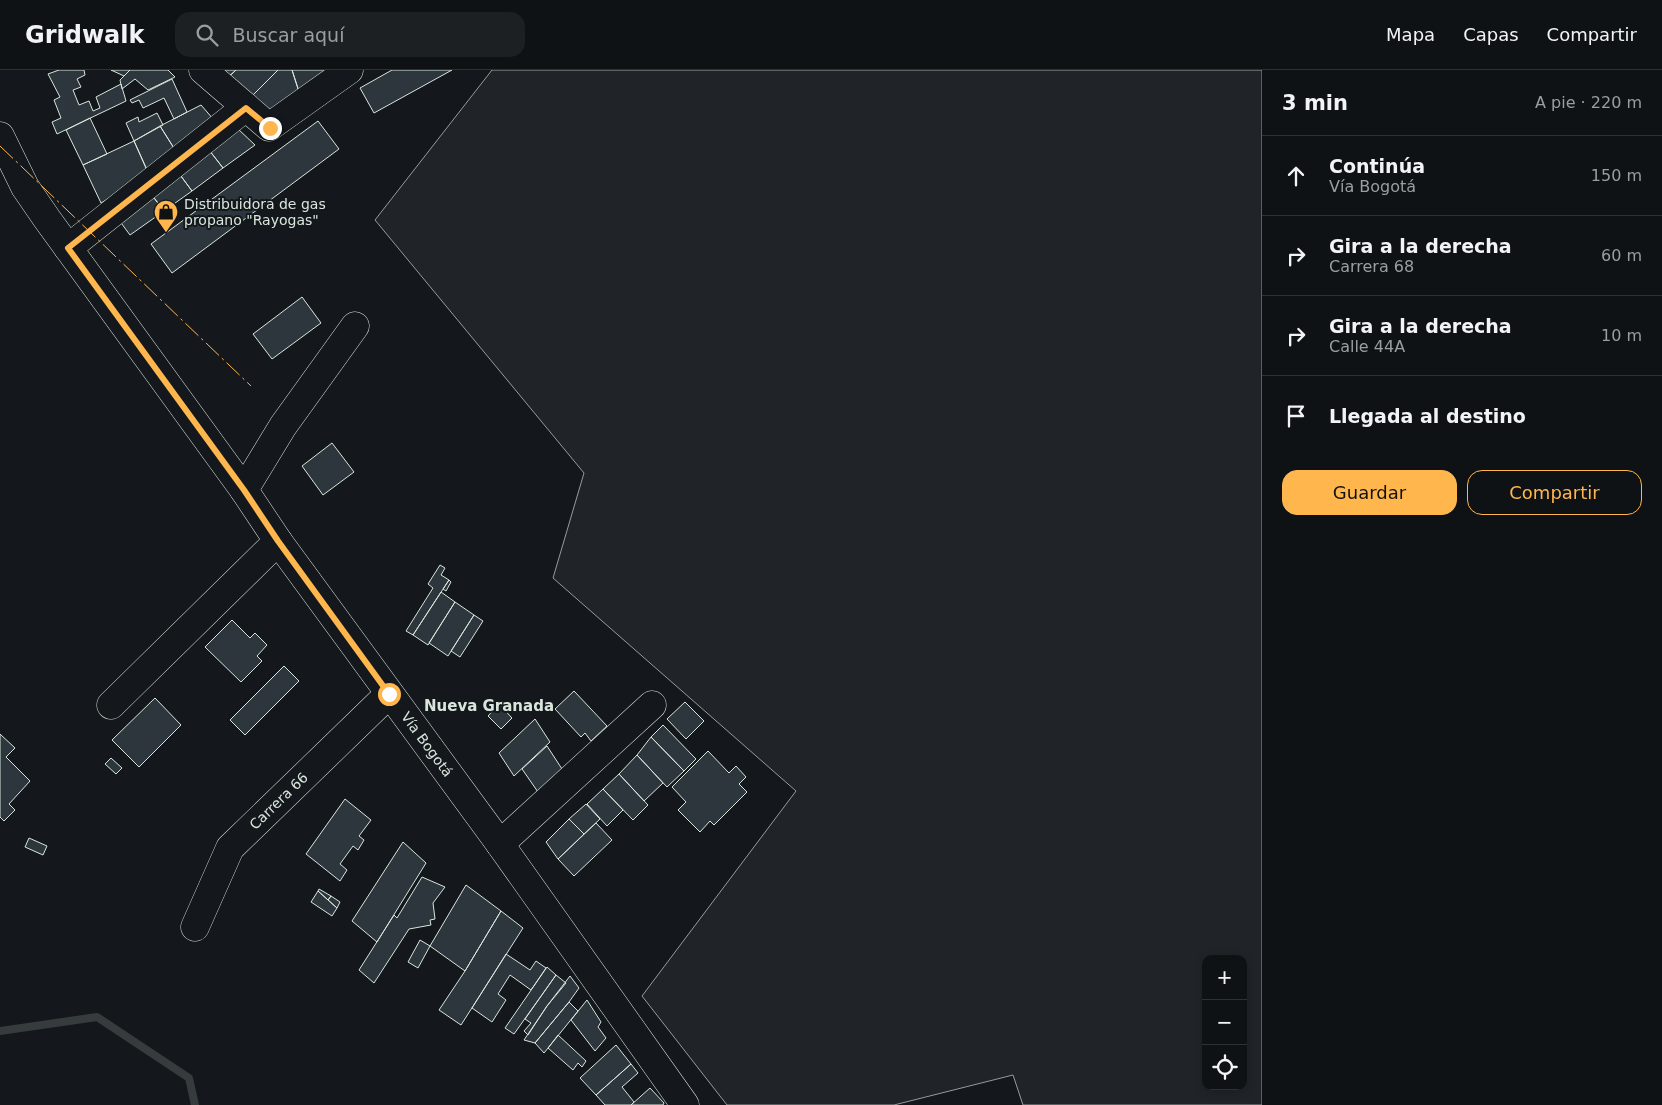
<!DOCTYPE html>
<html lang="es">
<head>
<meta charset="utf-8">
<style>
	:root { --surface:#0f1215; --page:#1d2022; --text:#f1f3f6; --muted:#9b9ea0; --line:#2f3234; --accent:#ffb74d }
	body { margin:0; font-family:"DejaVu Sans",sans-serif; background:var(--page); color:var(--text) }
	.controls { position:absolute; right:15px; bottom:15px; display:grid; overflow:hidden; border-radius:10px; box-shadow:0 2px 8px #0003 }
	.controls button { width:45px; height:45px; display:grid; place-items:center; padding:0; border:0; border-bottom:1px solid var(--line); background:var(--surface); color:var(--text); font:25px sans-serif }
	.stop { position:absolute; width:15px; height:15px; margin:-11px; border:4px solid #ffb74d; border-radius:50%; background:#fff }
	.stop.end { background:#ffb74d; border-color:#fff; box-shadow:0 1px 5px #0008 }
	.list { margin:0; padding:0; list-style:none }
	h2 { display:flex; justify-content:space-between; align-items:center; height:65px; margin:0; padding:0 20px; font-size:21px }
	h2 small { font-size:16px; font-weight:400; color:var(--muted) }
	.list li { display:grid; grid-template-columns:32px 1fr auto; gap:15px; align-items:center; box-sizing:border-box; height:80px; padding:0 20px; border-top:1px solid var(--line) }
	.list b { display:block; font-size:19px; white-space:nowrap }
	.list p { margin:0; font-size:16px; white-space:nowrap; color:var(--muted) }
	.list em { font-size:16px; font-style:normal; color:var(--muted) }
	.actions { display:flex; gap:10px; padding:15px 20px }
	.actions a { flex:1; padding:11px 0; border:1px solid var(--accent); border-radius:15px; text-align:center; font-size:18px; color:var(--accent) }
	.actions .main { background:var(--accent); color:#111 }
	.icon { flex:none; width:28px; height:28px; fill:none; stroke:currentColor; stroke-width:2; stroke-linecap:round; stroke-linejoin:round }
	.map { position:relative; flex:none; width:1262px; height:1035px; overflow:hidden }
	header { display:flex; align-items:center; gap:30px; box-sizing:border-box; height:70px; padding:0 25px; background:var(--surface); border-bottom:1px solid var(--line) }
	header strong { font-size:24px }
	nav { display:flex; gap:28px; margin-inline-start:auto; font-size:18px }
	.search { width:350px; height:45px; background:var(--page); display:flex; align-items:center; gap:12px; box-sizing:border-box; padding:0 18px; border-radius:15px; color:var(--muted); font-size:19px }
	main { display:flex }
	aside { flex:1; background:var(--surface) }
	.map>svg:first-child { display:block }
	.green { fill:#202428; stroke:#939e99; fill-rule:evenodd }
	.lines { fill:none; stroke-linecap:round; stroke-linejoin:round }
	.stream { stroke:#363b3e; stroke-width:8 }
	.building { fill:#2c363c; stroke:#d8e6dc }
	.minor-casing { stroke:#d8e6dc; stroke-width:29 }
	.major-casing { stroke:#d8e6dc; stroke-width:29 }
	.minor { stroke:#14181c; stroke-width:28 }
	.major { stroke:#14181c; stroke-width:28 }
	.power { stroke:#ffb74d; stroke-width:1; stroke-dasharray:18 4 2.5 4; stroke-linecap:butt }
	.route { stroke:#ffb74d; stroke-width:6 }
	.labels { text-anchor:middle; stroke-width:4; stroke-linejoin:round; paint-order:stroke }
	.poi-label { font-size:14px; fill:#d8e6dc; stroke:#14181c; text-anchor:start }
	.street-label { font-size:14px; fill:#d8e6dc; stroke:#14181c }
	.neighbourhood-label { font-size:15px; font-weight:bold; fill:#d8e6dc; stroke:#14181c }
</style>
</head>
<body>
<header>
<strong>Gridwalk</strong>
<div class="search"><svg class="icon" aria-label="search" viewBox="0 0 24 24"><circle cx="10" cy="10" r="6"/><path d="M15 15l6 6"/></svg>Buscar aquí</div>
<nav><a>Mapa</a><a>Capas</a><a>Compartir</a></nav>
</header>
<main>
<div class="map">
<svg width="1262" height="1035" viewBox="0 0 1262 1035">
	<rect width="100%" height="100%" fill="#14181c"/>
	<path class="green" d="M492 0H1262V1035H1023L1013 1005 894 1035H727L642 926 796 721 553 508 584 403 375 150ZM1206 889H1243V1016H1206Z"/>
	<g class="lines">
		<path class="stream" d="M0 961 97 947 189 1008 195 1035"/>
	</g>
	<path class="building" d="M59 0H84L85 5 77 9 81 17 73 20 79 35 89 31 93 41 100 38 96 27 121 14 126 31 57 64 52 52 61 48 54 30 60 27 48 4Z
		M111 0H130L124 6Z
		M130 0H168L175 7 148 20 135 9 122 19 120 10Z
		M216 0H236L224 11Z
		M236 0H278L246 32 224 11Z
		M278 0H292L301 28 270 54 246 32Z
		M292 0H325L327 3 301 28Z
		M392 0H452L374 43 360 18Z
		M172 9 187 42 174 49 164 28 143 38 139 30 132 33 130 30Z
		M201 35 214 50 179 86 160 56Z
		M157 43 163 55 134 71 126 53 138 47 139 52Z
		M90 48 107 84 83 95 66 60Z
		M318 51 339 79 172 203 151 174Z
		M160 56 177 83 149 104 134 71Z
		M237 58 255 75 223 98 206 76Z
		M134 71 149 105 101 133 83 95Z
		M206 76 223 98 192 121 175 98Z
		M175 98 192 121 164 141 147 119Z
		M146 117 164 141 130 165 113 142Z
		M302 227 321 253 272 289 253 264Z
		M332 373 354 402 323 425 302 396Z
		M440 495 445 498 441 505 449 510 413 565 406 561 433 518 428 514Z
		M449 510 451 512 446 521 443 519Z
		M441 522 455 532 428 575 413 565Z
		M455 532 474 545 448 586 429 573Z
		M474 545 483 551 460 587 451 581Z
		M232 550 250 568 255 563 267 575 257 586 262 591 241 612 205 577Z
		M284 596 299 611 245 665 230 650Z
		M574 621 607 656 591 671 585 663 581 667 555 639Z
		M155 628 181 655 139 697 112 670Z
		M685 632 704 651 686 669 667 649Z
		M499 634 512 648 501 659 488 646Z
		M535 649 550 672 514 706 499 683Z
		M663 655 696 689 684 701 651 667Z
		M0 664 15 678 6 687 30 711 9 734 15 740 4 751 0 747Z
		M651 667 684 701 667 717 637 685Z
		M547 676 562 699 538 722 522 699Z
		M708 681 729 703 736 696 746 707 739 714 747 722 714 755 710 751 700 762 678 740 686 732 672 717Z
		M637 685 663 713 644 731 619 704Z
		M111 688 122 698 116 704 105 694Z
		M619 704 648 735 633 750 603 719Z
		M603 719 623 740 607 756 587 734Z
		M345 729 371 750 359 766 364 770 358 780 353 776 340 794 347 800 340 811 306 784Z
		M586 734 600 749 584 764 569 749Z
		M569 749 584 764 558 789 546 772Z
		M596 753 612 770 574 806 558 789Z
		M29 768 47 776 43 785 25 777Z
		M403 772 426 793 377 872 352 851Z
		M422 807 445 817 433 833 435 849 430 850 431 855 409 859 374 913 359 900 394 845 397 848Z
		M466 815 501 841 465 901 430 876Z
		M319 819 331 826 328 830 318 821Z
		M318 821 337 838 332 846 311 832Z
		M331 826 340 832 337 838 328 830Z
		M501 841 523 858 461 955 439 940 465 901Z
		M420 870 430 876 418 898 408 892Z
		M506 884 530 900 536 891 546 898 531 920 510 905 498 924 506 930 492 952 472 938Z
		M547 897 556 905 514 964 505 958Z
		M556 905 566 913 547 936 528 965 524 961 531 953 525 949Z
		M570 906 579 918 569 932 535 973 524 970 547 936Z
		M587 930 601 952 598 957 606 968 595 981 571 950Z
		M569 932 578 941 544 983 535 973Z
		M558 965 586 991 582 997 578 993 573 1000 548 978Z
		M616 975 631 994 596 1025 580 1008Z
		M631 994 638 1003 622 1017 634 1032 631 1035H605L596 1025Z
		M650 1018 664 1033 663 1035H631Z"/>
	<g class="lines">
		<defs>
			<g id="minor">
				<path d="M203 0 269 57 349 0"/>
				<path d="M68 178 246 37"/>
				<path d="M244 420 283 356 355 256"/>
				<path d="M111 635 278 471"/>
				<path d="M500 774 652 635"/>
				<path id="s1" d="M195 857 230 778 389 624"/>
			</g>
			<g id="major">
				<path id="s2" d="M0 66 25 117 47 149 244 420 278 471 500 774 685 1035"/>
			</g>
		</defs>
		<use href="#minor" class="minor-casing"/>
		<use href="#major" class="major-casing"/>
		<use href="#minor" class="minor"/>
		<use href="#major" class="major"/>
		<path class="power" d="M0 76 251 316"/>
	</g>
	<g class="lines">
		<path class="route" d="M270 58 246 38 68 178 244 420 278 471 389 624"/>
	</g>
	<defs>
		<symbol id="shop-pin" viewBox="-11 -11 22 30"><path d="M0 17L-7.5 6A9.5 9.5 0 1 1 7.5 6Z" fill="#ffb74d" stroke="#14181c"/><path d="M-5-2.5h2.3a2.7 3.5 0 0 1 5.4 0H5L5.5 6h-11ZM-1.5-2.5h3a1.5 2.3 0 0 0-3 0Z" fill="#111"/></symbol>
	</defs>
	<g fill-rule="evenodd">
		<use href="#shop-pin" x="152" y="128" width="28" height="38"/>
	</g>
	<g class="labels">
		<g class="poi-label">
			<text x="184" y="139">Distribuidora de gas<tspan x="184" dy="16">propano "Rayogas"</tspan></text>
		</g>
		<g class="street-label">
			<text dy="5" stroke="none"><textPath href="#s2" startOffset="744">Vía Bogotá</textPath></text>
			<text dy="5" stroke="none"><textPath href="#s1" startOffset="154">Carrera 66</textPath></text>
		</g>
		<g class="neighbourhood-label">
			<text x="489" y="641">Nueva Granada</text>
		</g>
	</g>
</svg>
<div class="controls">
<button>+</button>
<button>−</button>
<button><svg class="icon" aria-label="locate" viewBox="0 0 24 24"><circle cx="12" cy="12" r="6"/><path d="M12 2v4M12 18v4M2 12h4M18 12h4"/></svg></button>
</div>
<div class="stop" style="left:389px;top:624px"></div>
<div class="stop end" style="left:270px;top:58px"></div>
</div>
<aside>
<h2>3 min<small>A pie · 220 m</small></h2>
<ul class="list">
<li><svg class="icon" aria-label="ahead" viewBox="0 0 24 24"><path d="M12 20V5M6 11l6-6 6 6"/></svg><div><b>Continúa</b><p>Vía Bogotá</p></div><em>150 m</em></li>
<li><svg class="icon" aria-label="right" viewBox="0 0 24 24"><path d="M7 20v-9h11M14 6l5 5-5 5"/></svg><div><b>Gira a la derecha</b><p>Carrera 68</p></div><em>60 m</em></li>
<li><svg class="icon" aria-label="right" viewBox="0 0 24 24"><path d="M7 20v-9h11M14 6l5 5-5 5"/></svg><div><b>Gira a la derecha</b><p>Calle 44A</p></div><em>10 m</em></li>
<li><svg class="icon" aria-label="arrive" viewBox="0 0 24 24"><path d="M6 21V4h12l-3 4 3 4H6"/></svg><div><b>Llegada al destino</b></div></li>
</ul>
<div class="actions"><a class="main">Guardar</a><a>Compartir</a></div>
</aside>
</main>
</body>
</html>
